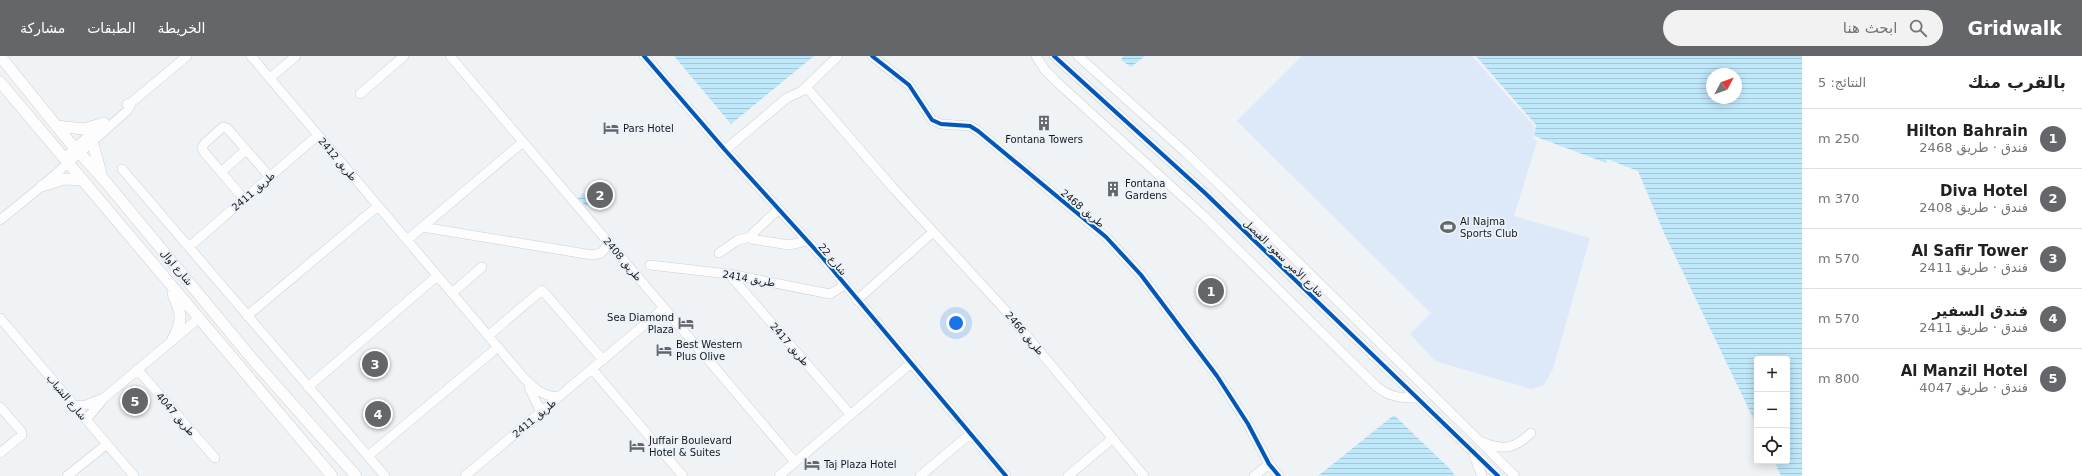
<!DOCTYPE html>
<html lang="ar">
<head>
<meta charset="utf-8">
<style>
	:root { --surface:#fff; --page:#f2f2f2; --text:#202124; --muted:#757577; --line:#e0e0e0; --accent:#646669 }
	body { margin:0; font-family:"DejaVu Sans",Vazirmatn,sans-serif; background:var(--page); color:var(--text); direction:rtl }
	.controls { position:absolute; right:12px; bottom:12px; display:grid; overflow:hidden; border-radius:4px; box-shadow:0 2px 10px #0003 }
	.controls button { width:36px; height:36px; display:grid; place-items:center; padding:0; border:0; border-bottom:1px solid var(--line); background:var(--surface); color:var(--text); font:20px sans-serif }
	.compass { position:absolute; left:1706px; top:12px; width:36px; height:36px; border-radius:50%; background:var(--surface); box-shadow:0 2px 10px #0003; rotate:49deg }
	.you { position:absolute; left:956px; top:267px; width:14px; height:14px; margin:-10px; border:3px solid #fff; border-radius:50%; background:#1a73e8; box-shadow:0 0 0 6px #1a73e833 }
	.badge { display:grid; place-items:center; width:26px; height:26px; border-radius:50%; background:var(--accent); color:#fff; font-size:13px; font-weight:700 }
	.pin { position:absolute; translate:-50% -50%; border:2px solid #fff; box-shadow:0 1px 4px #0006 }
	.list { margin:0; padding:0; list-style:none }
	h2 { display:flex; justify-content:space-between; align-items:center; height:52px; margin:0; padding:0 16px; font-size:17px }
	h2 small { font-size:13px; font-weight:400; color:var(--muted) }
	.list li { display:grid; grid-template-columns:26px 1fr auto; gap:12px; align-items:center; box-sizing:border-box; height:60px; padding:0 16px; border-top:1px solid var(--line) }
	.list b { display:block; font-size:15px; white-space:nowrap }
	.list p { margin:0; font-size:13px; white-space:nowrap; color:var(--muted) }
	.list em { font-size:13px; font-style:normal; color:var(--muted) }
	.icon { flex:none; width:22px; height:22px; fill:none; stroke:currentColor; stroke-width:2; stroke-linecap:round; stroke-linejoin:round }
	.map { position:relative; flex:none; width:1802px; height:420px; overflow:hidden; direction:ltr }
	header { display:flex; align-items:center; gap:24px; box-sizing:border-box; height:56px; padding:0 20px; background:var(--accent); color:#fff }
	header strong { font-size:19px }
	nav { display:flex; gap:22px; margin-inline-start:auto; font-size:14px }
	.search { width:280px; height:36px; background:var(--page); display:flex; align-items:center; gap:10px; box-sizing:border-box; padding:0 14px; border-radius:22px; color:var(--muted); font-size:15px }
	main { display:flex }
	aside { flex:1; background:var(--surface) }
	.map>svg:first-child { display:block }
	.pitch { fill:#dde8f8 }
	.water { fill:url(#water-rules); fill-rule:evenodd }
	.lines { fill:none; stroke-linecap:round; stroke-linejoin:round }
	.minor-casing { stroke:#cccfd1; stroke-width:10 }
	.major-casing { stroke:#cccfd1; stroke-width:12 }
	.minor { stroke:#fdfdfe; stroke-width:9 }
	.major { stroke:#fdfdfe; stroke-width:11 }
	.cycleway-casing { stroke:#ecf2fa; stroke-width:6 }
	.cycleway { stroke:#0057b8; stroke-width:4 }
	.labels { text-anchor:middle; stroke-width:3.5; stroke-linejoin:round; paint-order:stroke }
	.poi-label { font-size:10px; fill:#181a1d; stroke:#ecf2fa; text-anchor:start }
	.street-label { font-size:10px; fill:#181a1d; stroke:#ecf2fa }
</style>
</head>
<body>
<header>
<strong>Gridwalk</strong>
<div class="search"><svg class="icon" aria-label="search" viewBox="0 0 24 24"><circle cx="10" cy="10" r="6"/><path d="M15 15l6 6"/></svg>ابحث هنا</div>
<nav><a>الخريطة</a><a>الطبقات</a><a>مشاركة</a></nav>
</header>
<main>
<aside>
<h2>بالقرب منك<small>النتائج: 5</small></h2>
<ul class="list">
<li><span class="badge">1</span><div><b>Hilton Bahrain</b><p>فندق · طريق 2468</p></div><em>250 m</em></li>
<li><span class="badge">2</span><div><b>Diva Hotel</b><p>فندق · طريق 2408</p></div><em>370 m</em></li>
<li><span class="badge">3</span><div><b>Al Safir Tower</b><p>فندق · طريق 2411</p></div><em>570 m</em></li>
<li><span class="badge">4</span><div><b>فندق السفير</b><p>فندق · طريق 2411</p></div><em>570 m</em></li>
<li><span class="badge">5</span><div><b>Al Manzil Hotel</b><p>فندق · طريق 4047</p></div><em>800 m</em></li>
</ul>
</aside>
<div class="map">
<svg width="1802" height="420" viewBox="0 0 1802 420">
	<defs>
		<pattern id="water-rules" width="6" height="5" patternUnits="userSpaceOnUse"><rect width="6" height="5" fill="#c0e8fb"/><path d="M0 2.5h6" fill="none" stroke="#a4c6d7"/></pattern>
	</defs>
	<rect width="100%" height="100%" fill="#f0f3f6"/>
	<path class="pitch" d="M1302 0H1472L1534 70 1533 82 1537 86 1514 160 1590 182 1553 313 1544 329 1531 333 1435 305 1410 278 1431 257 1237 65Z"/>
	<path class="water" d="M674 0H814L731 68Z
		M1123 0H1145L1131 11 1121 4Z
		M1476 0H1802V420H1781L1774 405H1787V303H1757V370L1664 177 1638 115 1607 103 1606 107 1534 80 1536 69ZM1712 18H1736V42H1712Z
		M583 137 591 147 586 151 578 142Z
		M1394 359 1451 414 1455 420H1318Z"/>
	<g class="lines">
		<defs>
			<path id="minor" d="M251 0 524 322C535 333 542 340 559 341
				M450 0 795 406
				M644 0 725 94 822 201 1006 420
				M872 0 909 29 932 64 941 68 970 70 978 75 1106 181 1141 219 1217 320 1248 368 1269 408 1279 420
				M1036 0 1045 14 1059 28 1205 161 1377 331C1390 341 1400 342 1416 342
				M1054 0 1205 137 1498 420
				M1078 0 1184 95 1229 138 1515 420
				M270 22 296 0
				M806 31 894 133 1006 255 1144 420
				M360 38 404 0
				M127 48 132 46 187 0
				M725 94 787 42 802 35 838 0
				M64 102 94 75
				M122 113 385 420
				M221 116 246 94
				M244 143 204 96 202 92 205 87 223 71 227 72 270 121
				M779 153 752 178V183L789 189 807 185
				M0 164 42 130 127 55 132 46
				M422 171 592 199 601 197 609 188
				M407 184 523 86
				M189 191 318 79
				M719 197 738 184 751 181
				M650 209 729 218 830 238 845 229
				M729 218 851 359
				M452 237 482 211
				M857 244 933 176
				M247 260 378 150
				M0 262 134 420
				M488 280 542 234 603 304
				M137 313 215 402
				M592 313 683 420
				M308 331 437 220
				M529 331 541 356
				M74 350 86 349 101 343
				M0 351 21 375 22 379 0 397
				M86 364 104 342 199 262
				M1482 386C1504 395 1514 393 1531 377
				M368 400 498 291
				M1474 400 1482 420
				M67 420 107 388
				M465 420 664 252
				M779 420 910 308
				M920 420 970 378
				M1068 420 1112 383
				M1254 420 1269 408"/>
			<path id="major" d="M0 0 67 83 105 125 254 305 356 420
				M0 26 332 420
				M56 70 84 73 104 67
				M92 85 101 117
				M42 130 64 123 83 124
				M173 283C183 264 182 258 173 238"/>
		</defs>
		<use href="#minor" class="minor-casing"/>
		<use href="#major" class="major-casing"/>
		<use href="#minor" class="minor"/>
		<use href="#major" class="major"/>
		<defs>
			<path id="cycleway" d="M644 0 725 94 822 201 1006 420
				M872 0 909 29 932 64 941 68 970 70 978 75 1106 181 1141 219 1217 320 1248 368 1269 408 1279 420
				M1054 0 1205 137 1498 420"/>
		</defs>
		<use href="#cycleway" class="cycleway-casing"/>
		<use href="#cycleway" class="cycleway"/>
	</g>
	<defs>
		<symbol id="building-bare" viewBox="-9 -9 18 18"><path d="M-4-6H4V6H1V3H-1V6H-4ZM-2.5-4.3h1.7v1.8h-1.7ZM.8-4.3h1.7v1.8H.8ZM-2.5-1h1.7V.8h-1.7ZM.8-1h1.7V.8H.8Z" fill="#646669" stroke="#ecf2fa" stroke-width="2.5" paint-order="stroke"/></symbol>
		<symbol id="hotel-bare" viewBox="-9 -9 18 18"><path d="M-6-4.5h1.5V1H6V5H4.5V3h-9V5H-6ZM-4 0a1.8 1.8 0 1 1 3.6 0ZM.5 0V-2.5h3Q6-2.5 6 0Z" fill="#646669" stroke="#ecf2fa" stroke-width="2.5" paint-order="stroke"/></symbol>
		<symbol id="stadium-bare" viewBox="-9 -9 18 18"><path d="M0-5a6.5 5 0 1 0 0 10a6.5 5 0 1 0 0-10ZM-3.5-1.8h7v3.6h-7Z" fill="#646669" stroke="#ecf2fa" stroke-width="2.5" paint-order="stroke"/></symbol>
	</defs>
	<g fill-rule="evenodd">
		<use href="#building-bare" x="1033" y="56" width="22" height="22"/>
		<use href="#hotel-bare" x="600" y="61" width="22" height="22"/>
		<use href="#building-bare" x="1102" y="122" width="22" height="22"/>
		<use href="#stadium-bare" x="1437" y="160" width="22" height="22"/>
		<use href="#hotel-bare" x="675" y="256" width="22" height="22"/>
		<use href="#hotel-bare" x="653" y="283" width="22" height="22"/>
		<use href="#hotel-bare" x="626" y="379" width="22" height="22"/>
		<use href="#hotel-bare" x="801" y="397" width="22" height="22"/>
	</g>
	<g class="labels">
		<g class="poi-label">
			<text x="623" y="76">Pars Hotel</text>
			<text x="1044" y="87" text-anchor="middle">Fontana Towers</text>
			<text x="1125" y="131">Fontana<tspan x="1125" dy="12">Gardens</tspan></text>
			<text x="1460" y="169">Al Najma<tspan x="1460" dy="12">Sports Club</tspan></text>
			<text x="674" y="265" text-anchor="end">Sea Diamond<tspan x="674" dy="12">Plaza</tspan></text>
			<text x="676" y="292">Best Western<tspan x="676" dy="12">Plus Olive</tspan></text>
			<text x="649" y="388">Juffair Boulevard<tspan x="649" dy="12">Hotel &amp; Suites</tspan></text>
			<text x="824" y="412">Taj Plaza Hotel</text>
		</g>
		<g class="street-label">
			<text transform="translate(338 103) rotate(50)" y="4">طريق 2412</text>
			<text transform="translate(253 135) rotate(-41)" y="4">طريق 2411</text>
			<text transform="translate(1083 152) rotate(40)" y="4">طريق 2468</text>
			<text transform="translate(1284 202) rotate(44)" y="4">شارع الأمير سعود الفيصل</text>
			<text transform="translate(623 203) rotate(50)" y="4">طريق 2408</text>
			<text transform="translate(833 203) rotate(50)" y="4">شارع 22</text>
			<text transform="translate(177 211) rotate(50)" y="4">شارع اوال</text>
			<text transform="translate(749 222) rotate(10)" y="4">طريق 2414</text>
			<text transform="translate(1025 277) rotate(50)" y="4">طريق 2466</text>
			<text transform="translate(790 288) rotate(49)" y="4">طريق 2417</text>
			<text transform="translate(67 341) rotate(50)" y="4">شارع الشباب</text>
			<text transform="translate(176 358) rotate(49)" y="4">طريق 4047</text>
			<text transform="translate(534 362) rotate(-40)" y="4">طريق 2411</text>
		</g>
	</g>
</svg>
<div class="controls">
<button>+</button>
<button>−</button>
<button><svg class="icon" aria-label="locate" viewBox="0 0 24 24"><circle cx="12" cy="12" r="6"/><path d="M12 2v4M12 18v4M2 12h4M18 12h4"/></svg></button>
</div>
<svg class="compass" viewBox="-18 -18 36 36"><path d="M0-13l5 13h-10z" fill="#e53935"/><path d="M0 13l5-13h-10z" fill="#757577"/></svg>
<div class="you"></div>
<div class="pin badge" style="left:1211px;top:235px">1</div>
<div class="pin badge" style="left:600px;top:139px">2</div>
<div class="pin badge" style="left:375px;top:308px">3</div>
<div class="pin badge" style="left:378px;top:358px">4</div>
<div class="pin badge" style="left:135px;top:345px">5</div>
</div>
</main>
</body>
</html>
